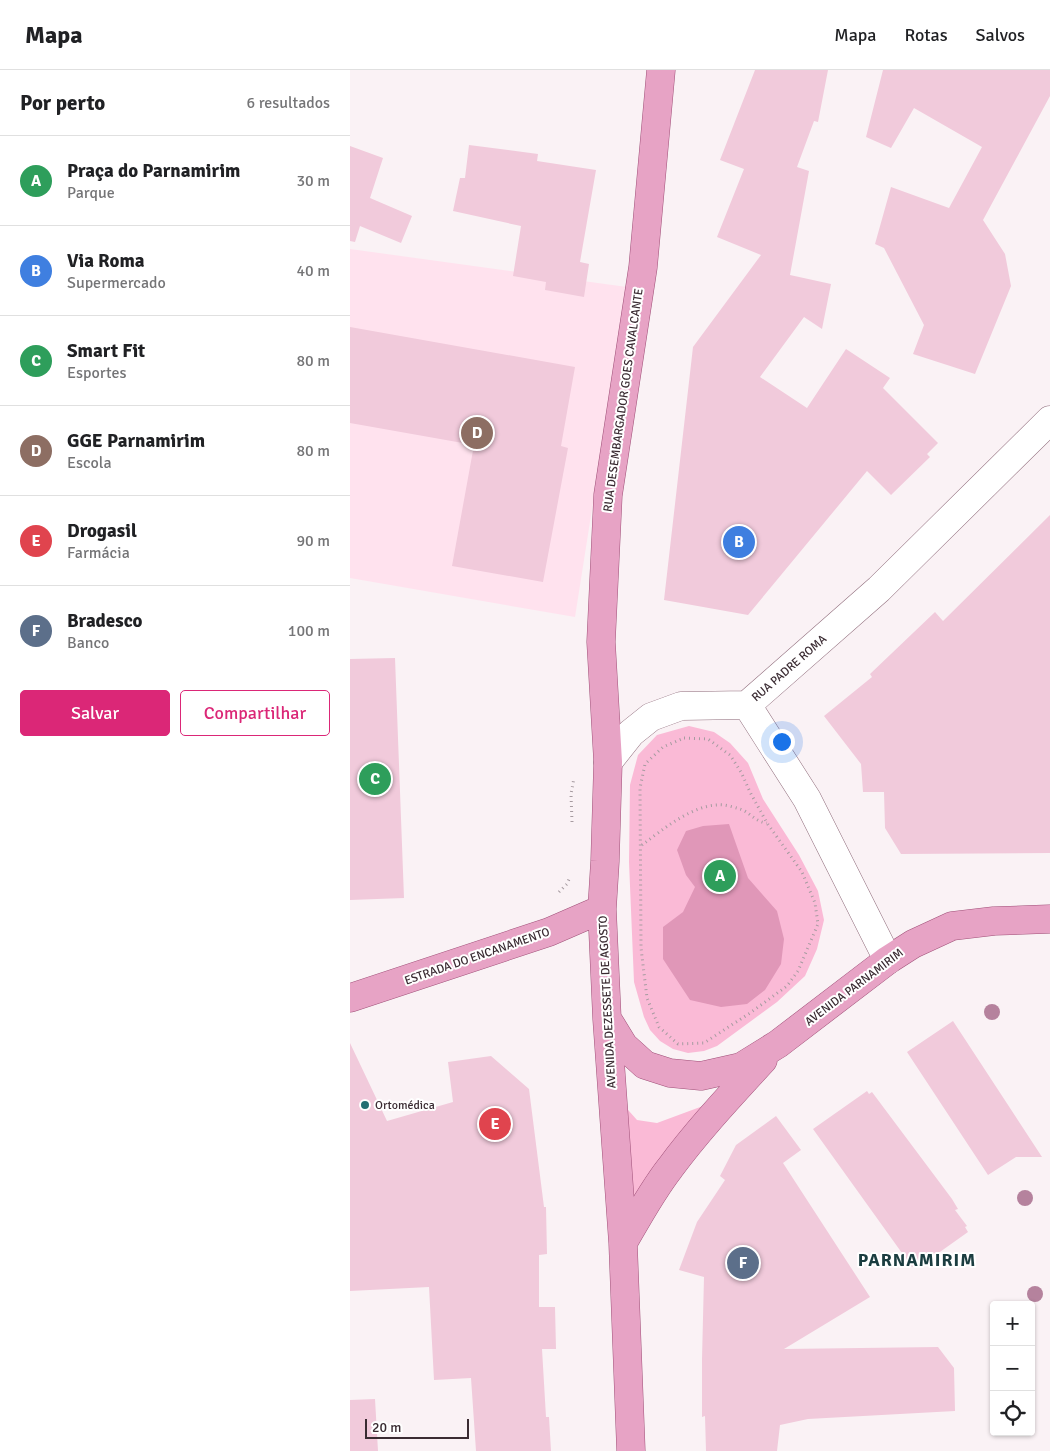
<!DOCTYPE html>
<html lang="pt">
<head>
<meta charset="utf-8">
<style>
	:root { --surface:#fff; --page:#f6f6f6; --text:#202124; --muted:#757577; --line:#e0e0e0; --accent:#db2777 }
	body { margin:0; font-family:Signika,sans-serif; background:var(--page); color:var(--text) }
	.controls { position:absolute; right:15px; bottom:15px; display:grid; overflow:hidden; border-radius:5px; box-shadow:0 1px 4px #0004 }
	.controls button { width:45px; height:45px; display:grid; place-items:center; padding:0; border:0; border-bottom:1px solid var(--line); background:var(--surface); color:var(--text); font:25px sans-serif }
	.scale { position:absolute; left:15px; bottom:12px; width:104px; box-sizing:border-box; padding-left:5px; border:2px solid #3a2b32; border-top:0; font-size:14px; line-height:18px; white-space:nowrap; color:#3a2b32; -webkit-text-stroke:4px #fff; paint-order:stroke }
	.you { position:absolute; left:431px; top:671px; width:18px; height:18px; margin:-12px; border:4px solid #fff; border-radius:50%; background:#1a73e8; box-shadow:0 0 0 8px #1a73e833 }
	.badge { display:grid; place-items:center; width:32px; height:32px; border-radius:50%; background:var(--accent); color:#fff; font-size:16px; font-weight:700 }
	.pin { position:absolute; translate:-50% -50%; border:2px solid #fff; box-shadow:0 1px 5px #0006 }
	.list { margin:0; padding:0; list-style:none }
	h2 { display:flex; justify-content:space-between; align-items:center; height:65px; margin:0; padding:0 20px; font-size:21px }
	h2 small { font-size:16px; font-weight:400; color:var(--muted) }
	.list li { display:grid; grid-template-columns:32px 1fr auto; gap:15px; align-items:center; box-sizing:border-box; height:90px; padding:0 20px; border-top:1px solid var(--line) }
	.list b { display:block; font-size:19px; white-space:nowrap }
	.list p { margin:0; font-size:16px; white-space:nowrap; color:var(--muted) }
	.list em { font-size:16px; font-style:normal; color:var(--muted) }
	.actions { display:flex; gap:10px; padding:15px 20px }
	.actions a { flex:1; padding:11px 0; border:1px solid var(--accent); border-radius:5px; text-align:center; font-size:18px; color:var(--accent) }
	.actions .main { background:var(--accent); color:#fff }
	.icon { flex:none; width:28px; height:28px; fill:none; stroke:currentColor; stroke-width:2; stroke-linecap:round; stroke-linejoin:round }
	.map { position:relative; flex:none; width:700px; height:1381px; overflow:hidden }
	header { display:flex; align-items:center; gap:30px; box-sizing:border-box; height:70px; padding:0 25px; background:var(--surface); border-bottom:1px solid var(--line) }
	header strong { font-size:24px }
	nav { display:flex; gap:28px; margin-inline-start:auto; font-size:18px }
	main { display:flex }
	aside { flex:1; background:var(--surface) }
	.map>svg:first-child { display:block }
	.built { fill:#ffe2ee }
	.green { fill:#fabad6 }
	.water { fill:#e097b8 }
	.building { fill:#f1cadb }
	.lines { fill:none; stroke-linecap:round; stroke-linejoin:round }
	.minor-casing { stroke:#906d7c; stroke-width:29 }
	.major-casing { stroke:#a05179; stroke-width:29 }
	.path { stroke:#a69ba0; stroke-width:3; stroke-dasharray:1 4; stroke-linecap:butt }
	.minor { stroke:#fff; stroke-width:28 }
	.major { stroke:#e7a3c5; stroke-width:28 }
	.tree { fill:#b5829d }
	.poi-dot { fill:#226e72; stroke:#fff; stroke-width:2 }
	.labels { text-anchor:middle; stroke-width:4; stroke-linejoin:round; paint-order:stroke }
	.street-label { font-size:12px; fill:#3a2b32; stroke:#fff }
	.poi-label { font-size:12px; fill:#3a2b32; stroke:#fff; text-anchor:start }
	.district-label { font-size:18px; font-weight:bold; letter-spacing:1px; fill:#1b3d40; stroke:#fff }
</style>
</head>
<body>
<header>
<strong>Mapa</strong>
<nav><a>Mapa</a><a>Rotas</a><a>Salvos</a></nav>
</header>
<main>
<aside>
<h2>Por perto<small>6 resultados</small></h2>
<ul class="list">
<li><span class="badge" style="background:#2e9e5b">A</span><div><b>Praça do Parnamirim</b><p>Parque</p></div><em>30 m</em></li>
<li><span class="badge" style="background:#3f7fe0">B</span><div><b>Via Roma</b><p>Supermercado</p></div><em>40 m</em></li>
<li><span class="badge" style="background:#2e9e5b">C</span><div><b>Smart Fit</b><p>Esportes</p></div><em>80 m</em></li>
<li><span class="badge" style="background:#8d6e63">D</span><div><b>GGE Parnamirim</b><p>Escola</p></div><em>80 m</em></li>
<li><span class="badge" style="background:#e0444e">E</span><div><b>Drogasil</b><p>Farmácia</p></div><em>90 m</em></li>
<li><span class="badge" style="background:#5c6f8a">F</span><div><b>Bradesco</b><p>Banco</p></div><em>100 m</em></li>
</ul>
<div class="actions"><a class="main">Salvar</a><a>Compartilhar</a></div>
</aside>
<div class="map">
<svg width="700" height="1381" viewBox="0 0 700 1381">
	<rect width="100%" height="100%" fill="#faf2f5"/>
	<path class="built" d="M0 179 277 217 225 547 0 508Z"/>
	<path class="green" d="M339 656 364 662 380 673 398 693 413 729 449 785 468 821 474 850 467 879 455 906 427 932 367 976 354 981 338 983 323 979 310 971 300 960 294 947 284 912 279 792 280 715 288 685 307 665Z
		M271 1032 287 1050 307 1053 361 1033 279 1141Z"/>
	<path class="water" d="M379 754 398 808 427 841 434 869 431 894 415 920 397 934 371 937 340 930 313 889V857L333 842 345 817 336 805 327 780 336 761 353 756Z"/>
	<path class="building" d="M405 0H478L468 52 464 51 447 97 459 101 440 205 481 214 472 259 454 247 410 307 457 338 496 279 540 308 533 318 588 373 577 384 580 387 541 425 517 401 398 545 314 530 343 277 411 185 367 167 394 99 370 90Z
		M533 0H700V26L633 150 655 184 661 216 625 304 563 284 574 255 534 178 525 174 541 117 599 138 632 77 564 38 541 78 516 67Z
		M119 75 188 84 187 91 246 100 230 192 239 194 234 227 195 220 196 212 163 206 171 156 103 141 110 108H115Z
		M0 76 33 88 20 128 62 146 51 173 10 156 5 172 0 171Z
		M0 257 225 297 211 376 218 378 193 512 102 496 124 375 0 353Z
		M700 445V783L551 784 535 758 534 722H513L511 694 474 646 522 607 520 604 585 542 593 551Z
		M45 588 54 828 0 830V589Z
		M603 951 692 1087H666L638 1105 557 982Z
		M0 973 37 1051 103 1032 98 992 141 986 179 1019 194 1137H196L197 1184 189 1185V1237H205L206 1279H192L196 1347H199L201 1381H126L121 1308 84 1310 79 1217 0 1221Z
		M517 1021 519 1024 522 1022 602 1129 608 1139 605 1140 617 1156 615 1157 618 1162 573 1194 571 1190 562 1197 463 1059Z
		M426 1046 451 1080 433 1093 520 1227 434 1279 588 1277 604 1298 605 1341 458 1349 430 1355 427 1381H356L355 1346 352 1347V1289L354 1207 329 1200 347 1152 375 1110 370 1106 386 1075Z
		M25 1329 28 1381H0V1330Z"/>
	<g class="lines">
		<defs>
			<path id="minor" d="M397 635 457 729 538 890
				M258 692 281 663 301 647 331 636 397 635 529 519 700 350"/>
			<path id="major" d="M0 928 199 862 252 839
				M258 950 274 976 295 995 320 1003 351 1006 391 997 428 974 538 890 563 874 602 856 644 851 700 849
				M273 1173C288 1147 302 1121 320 1098 348 1060 381 1025 413 990
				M281 1381 273 1173 257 949 252 839 255 791 258 692 251 572 258 425 293 197 311 0"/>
		</defs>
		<use href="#minor" class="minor-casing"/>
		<use href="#major" class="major-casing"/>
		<path class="path" d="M334 668 358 669 380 685 391 702 400 722 417 753 452 802 465 833 468 854 448 901 437 916 400 943 354 973 328 974 309 957 297 928 291 878 290 718 295 694 313 677Z
			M222 752 221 724 224 708
			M292 775C312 760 341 736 367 735 374 734 383 737 390 739 400 742 405 752 417 753
			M209 822 217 814 220 807"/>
		<use href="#minor" class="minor"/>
		<use href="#major" class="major"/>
	</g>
	<g class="tree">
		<circle cx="642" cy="942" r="8"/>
		<circle cx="675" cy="1128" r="8"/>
		<circle cx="685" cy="1224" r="8"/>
	</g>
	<circle class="poi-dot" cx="15" cy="1035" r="5"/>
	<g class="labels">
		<g class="street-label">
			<text transform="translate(273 330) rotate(-82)" y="4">RUA DESEMBARGADOR GOES CAVALCANTE</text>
			<text transform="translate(439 598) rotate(-41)" y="4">RUA PADRE ROMA</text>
			<text transform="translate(127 886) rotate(-19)" y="4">ESTRADA DO ENCANAMENTO</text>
			<text transform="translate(504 917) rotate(-37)" y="4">AVENIDA PARNAMIRIM</text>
			<text transform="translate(257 932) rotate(-93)" y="4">AVENIDA DEZESSETE DE AGOSTO</text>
		</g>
		<g class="poi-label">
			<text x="25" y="1039">Ortomédica</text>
		</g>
		<g class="district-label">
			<text x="567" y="1196">PARNAMIRIM</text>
		</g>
	</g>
</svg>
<div class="controls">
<button>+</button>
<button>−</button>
<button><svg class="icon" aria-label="locate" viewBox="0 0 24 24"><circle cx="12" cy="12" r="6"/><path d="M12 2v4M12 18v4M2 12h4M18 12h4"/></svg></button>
</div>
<div class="scale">20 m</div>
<div class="you"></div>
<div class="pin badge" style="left:370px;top:806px;background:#2e9e5b">A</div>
<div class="pin badge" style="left:389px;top:472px;background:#3f7fe0">B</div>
<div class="pin badge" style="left:25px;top:709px;background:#2e9e5b">C</div>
<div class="pin badge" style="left:127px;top:363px;background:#8d6e63">D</div>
<div class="pin badge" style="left:145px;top:1054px;background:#e0444e">E</div>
<div class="pin badge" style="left:393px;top:1193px;background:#5c6f8a">F</div>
</div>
</main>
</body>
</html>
